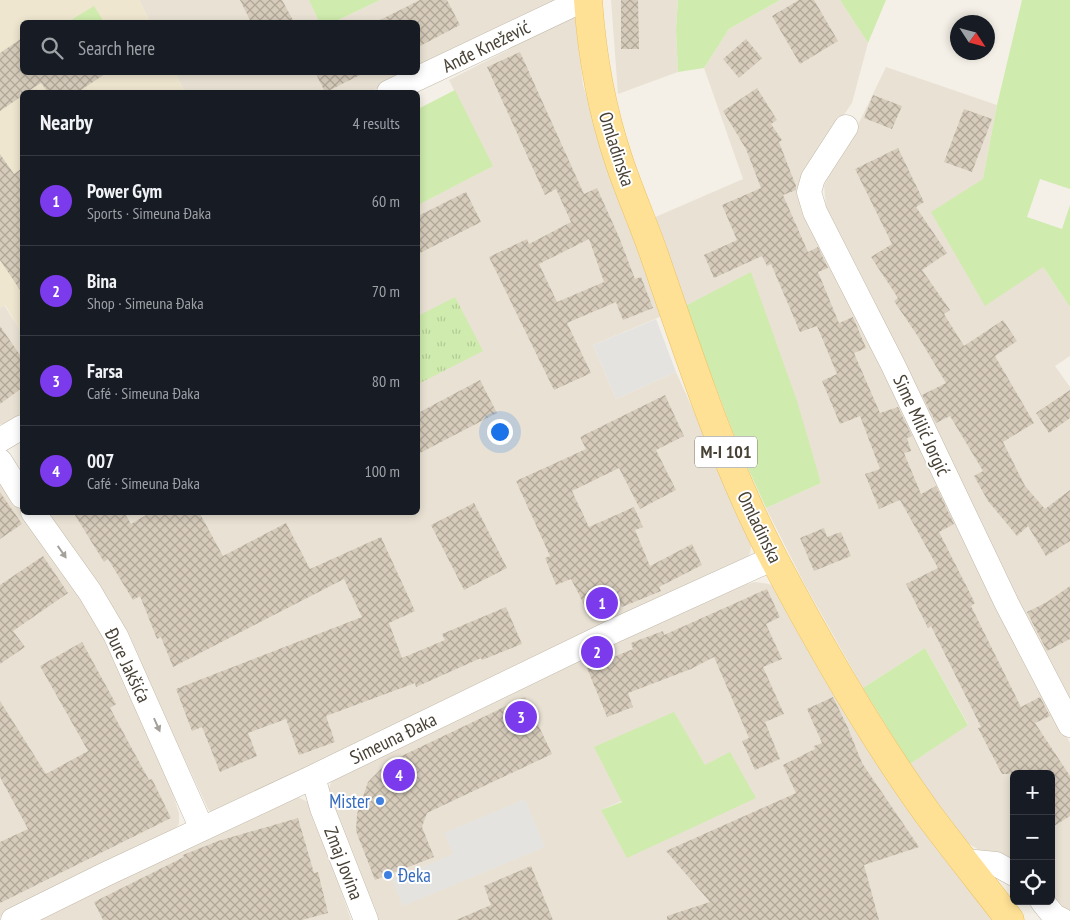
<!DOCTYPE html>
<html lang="en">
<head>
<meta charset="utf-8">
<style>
	:root { --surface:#171b24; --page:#242831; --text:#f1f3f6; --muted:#9ea1a6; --line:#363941; --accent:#7c3aed }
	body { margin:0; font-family:"PT Sans Narrow",sans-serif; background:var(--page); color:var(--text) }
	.controls { position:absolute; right:15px; bottom:15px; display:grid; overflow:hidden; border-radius:8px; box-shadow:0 2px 8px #0003 }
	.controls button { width:45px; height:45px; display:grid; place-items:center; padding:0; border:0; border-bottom:1px solid var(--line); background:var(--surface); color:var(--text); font:25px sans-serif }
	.compass { position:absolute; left:950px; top:15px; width:45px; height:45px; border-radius:50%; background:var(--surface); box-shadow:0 2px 8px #0003; rotate:126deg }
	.you { position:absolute; left:499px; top:431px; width:18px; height:18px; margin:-12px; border:4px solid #fff; border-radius:50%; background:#1a73e8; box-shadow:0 0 0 8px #1a73e833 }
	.badge { display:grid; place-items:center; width:32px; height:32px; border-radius:50%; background:var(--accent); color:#fff; font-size:16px; font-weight:700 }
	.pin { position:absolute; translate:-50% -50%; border:2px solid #fff; box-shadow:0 1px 5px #0006 }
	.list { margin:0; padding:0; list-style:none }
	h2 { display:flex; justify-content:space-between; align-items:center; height:65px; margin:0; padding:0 20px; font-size:21px }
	h2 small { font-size:16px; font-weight:400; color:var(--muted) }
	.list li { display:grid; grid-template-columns:32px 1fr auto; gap:15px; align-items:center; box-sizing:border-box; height:90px; padding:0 20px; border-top:1px solid var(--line) }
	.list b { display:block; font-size:19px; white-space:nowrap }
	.list p { margin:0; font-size:16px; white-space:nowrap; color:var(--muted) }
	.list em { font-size:16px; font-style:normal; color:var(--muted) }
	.icon { flex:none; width:28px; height:28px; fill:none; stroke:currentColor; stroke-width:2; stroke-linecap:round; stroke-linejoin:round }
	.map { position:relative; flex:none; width:1070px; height:920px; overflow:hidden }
	.search { position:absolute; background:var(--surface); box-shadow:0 2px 8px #0003; left:20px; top:20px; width:400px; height:55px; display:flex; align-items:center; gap:12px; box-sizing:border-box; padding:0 18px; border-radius:8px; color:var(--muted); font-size:19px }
	.panel { position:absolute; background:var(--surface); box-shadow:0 2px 8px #0003; left:20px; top:90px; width:400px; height:425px; border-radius:8px }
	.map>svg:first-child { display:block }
	.residential { fill:#e9e2d4; fill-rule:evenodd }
	.education { fill:#efe6cf }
	.grass { fill:#cfebad }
	.park { fill:url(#park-tufts) }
	.parking { fill:#e5e3df }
	.building { fill:url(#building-cross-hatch); fill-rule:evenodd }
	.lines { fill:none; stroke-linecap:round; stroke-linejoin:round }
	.minor-casing { stroke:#c1b8a8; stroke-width:25 }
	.major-casing { stroke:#ecc25d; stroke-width:29 }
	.minor { stroke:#fff; stroke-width:24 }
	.major { stroke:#ffe195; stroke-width:28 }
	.oneway { fill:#a4a09a }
	.shop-dot { fill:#3f7fe0; stroke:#fff; stroke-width:2 }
	.labels { text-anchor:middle; stroke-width:4; stroke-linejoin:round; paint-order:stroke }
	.shield { fill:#fff; stroke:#7f7a72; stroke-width:1 }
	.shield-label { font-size:18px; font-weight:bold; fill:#484135 }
	.street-label { font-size:19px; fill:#484135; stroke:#fff }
	.shop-label { font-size:19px; fill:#366cbe; stroke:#fff; text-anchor:end }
</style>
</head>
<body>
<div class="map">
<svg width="1070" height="920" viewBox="0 0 1070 920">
	<defs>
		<pattern id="park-tufts" width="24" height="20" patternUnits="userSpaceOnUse" patternTransform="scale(1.25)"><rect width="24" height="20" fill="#cfebad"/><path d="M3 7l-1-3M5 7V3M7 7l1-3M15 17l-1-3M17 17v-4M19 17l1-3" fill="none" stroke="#b3cb95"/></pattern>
		<pattern id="building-cross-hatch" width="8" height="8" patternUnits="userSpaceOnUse" patternTransform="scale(1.25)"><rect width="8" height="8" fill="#d7ccbb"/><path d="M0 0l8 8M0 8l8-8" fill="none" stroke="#b0a799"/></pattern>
	</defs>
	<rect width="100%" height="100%" fill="#f4f0e7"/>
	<path class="residential" d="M139 0H309L319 22H150Z
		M380 0H567L418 70V22H334Z
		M611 0H678L676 30 678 72 618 94Z
		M780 0H840L868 43 852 103 807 168 983 572 1070 743V913L1051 901V774H1014V865L979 850 961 839 910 764 968 724 925 648 863 688 805 585 766 508 821 483 751 273 685 306 653 218 743 179 704 68 729 29Z
		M575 16 583 85 611 178 662 316 593 345 616 399 676 372 750 535 751 546 750 553 746 561 212 813 208 809 161 708 43 513 418 512V205L492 166 449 80Z
		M886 67 997 105 983 179 1070 307V356L1055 366 1070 387V716L873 298 826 206 824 186 834 163 853 135Z
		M175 73H412L370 92H185Z
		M4 305 22 333V415L4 425 0 424V308Z
		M0 476 107 637 161 756 179 813V824L169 836 0 917Z
		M755 582 769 584 775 588 903 802 992 920H368L328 791 332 780 608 640 744 585ZM705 765 628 857 601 810Z
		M298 797 308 802 314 811 351 920H34Z"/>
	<path class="education" d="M0 0H139L150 22H22V72L175 73 185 92H22V333L5 305 0 308Z"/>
	<path class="grass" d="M309 0H380L334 22H319Z
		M678 0H780L729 29 704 68 678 72 676 30Z
		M840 0H886L868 43Z
		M1022 0H1070V189L1040 179 1027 217 1062 229 1070 205V307L1043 267 985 306 931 212 983 179 997 105Z
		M94 6 104 22H68Z
		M455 90 493 166 418 205V109Z
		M751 272 797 401 821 483 766 508 739 448 685 306Z
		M925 648 968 725 910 764 863 688Z
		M674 712 705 765 730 752 756 798 627 858 601 810 622 802 594 747Z"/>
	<path class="park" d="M455 297 483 351 418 384V316Z"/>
	<path class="parking" d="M656 319 676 372 616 399 593 345Z
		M525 799 545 847 403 906 392 880 453 854 444 833Z"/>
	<path class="building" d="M240 0H282L294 22H251Z
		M420 0H447L460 25 418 47V22H376Z
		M621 0H638L639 49H621Z
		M799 0H814L838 41 800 64 772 16Z
		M22 38V72H108L78 92H48L41 83 27 92H22V96L0 111V53Z
		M746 39 762 58 739 78 723 59Z
		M520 52 584 194 597 188 619 237 635 279 641 277 653 308 623 320 616 302 567 323 591 373 554 390 489 257 527 239 529 244 571 222 556 189 545 195 487 67ZM589 239 604 282 557 302 539 264Z
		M315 72H366L326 92H325Z
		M757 88 777 120 771 124 782 140 779 142 796 186V190L783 195 808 252 818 247 828 268 818 272 839 323 853 317 866 348 854 353 880 413 898 407 912 436 907 438 911 451 904 453 921 494 936 486 954 524 939 532 975 603 971 606 1021 707 1040 697 1050 716 1035 723 1070 776V816L1051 828V774H1002L978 728 981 727 931 626 928 628 906 584 938 568 900 500 879 509 865 474 880 469 860 416 840 424 822 381 837 374 817 326 800 332 771 264 767 266 762 256 714 278 704 255 737 240 722 205 761 188 746 149 723 111Z
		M873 95 902 106 892 129 864 118Z
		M964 109 992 119 972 172 944 162Z
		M898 148 924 202 916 207 947 253 922 270 950 310 944 314 964 346 1003 320 1017 341 995 356 1034 423 1003 442 1025 486 1045 509 1070 490V541L1046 556 1028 526 1017 536 988 501 974 476 983 471 950 416 936 423 922 395 946 383 919 338 894 301 898 298 871 257 892 244 855 169Z
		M0 154 14 174 22 168V293L0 260Z
		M466 192 481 222 418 254V216Z
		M0 326 22 358V388L0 404Z
		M480 380 497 413 418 454V413Z
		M1070 390V418L1049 433 1036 413Z
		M665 395 684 436 656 450 676 490 640 509 619 468 572 491 589 527 634 507 643 527 635 530 650 566 692 544 702 565 659 587 661 591 622 607 620 604 591 618 571 579 556 585 545 558 550 556 516 481 586 449 580 437Z
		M0 492 22 524 0 539Z
		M474 503 507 568 464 590 431 525Z
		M73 512H124L131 524 151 512H199L223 556 286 523 310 569 381 537 415 611 389 623 402 658 445 640 442 634 506 607 522 644 482 660 481 658 416 687 415 683 326 716 335 742 299 755 286 719 248 733 257 756 220 772 202 727 192 731 176 689 362 617 344 579 173 667 161 637 157 639 140 596 133 600 108 559 104 562Z
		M824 528 827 537 841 532 851 556 814 571 800 538Z
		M43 556 68 593 13 631 25 647 0 664V585Z
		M1070 586V639L1047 651 1027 612 1047 602Z
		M767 589 780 617 766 624 782 659 763 667 784 714 765 722 780 759 755 770 742 741 749 738 714 657 691 669 628 693 633 707 607 717 587 668 633 649 631 643 663 631 664 635Z
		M82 642 116 704 110 708 149 780 152 779 171 818 0 903V842L28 829 0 777V701L46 774 88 751 40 666Z
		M525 697 552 754 427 813 422 827 434 857 375 880 356 831 357 814 368 782 387 763Z
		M833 697 848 728 862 763 919 847 864 865 879 920H667V916L710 902 666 851 796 793 783 765 815 749 814 746 822 743 807 709Z
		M298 818 314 873 318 872 328 913 302 920H103L94 902 184 857 183 855 218 841Z
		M531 866 553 920H456L491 905 484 886Z"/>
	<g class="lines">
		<defs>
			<path id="minor" d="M389 92 583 0
				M846 127 813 178 809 192 815 212 893 365 1007 604 1070 725
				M0 440 22 427
				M0 461 22 496
				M33 512 90 592 116 636 202 829
				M313 777 322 808 366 920
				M965 861 996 864 1014 874
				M1042 901 1054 916 1062 920
				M13 920 106 874 313 777 618 629 774 558"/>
			<path id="major" d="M588 0C592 56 601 108 619 161 630 194 644 225 655 257 690 359 724 463 774 559 820 646 870 734 928 814 955 850 983 885 1010 920"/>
		</defs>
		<use href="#minor" class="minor-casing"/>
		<use href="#major" class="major-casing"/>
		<use href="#minor" class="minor"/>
		<use href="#major" class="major"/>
	</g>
	<defs><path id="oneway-solid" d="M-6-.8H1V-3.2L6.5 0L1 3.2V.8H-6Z" transform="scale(1.25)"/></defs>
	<g class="oneway">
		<use href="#oneway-solid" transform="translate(62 552) rotate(55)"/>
		<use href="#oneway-solid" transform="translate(157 725) rotate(66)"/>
	</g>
	<g class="shop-dot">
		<circle cx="380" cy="801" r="5"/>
		<circle cx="388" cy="875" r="5"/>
	</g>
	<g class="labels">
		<rect class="shield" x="695" y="436.5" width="62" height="31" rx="4"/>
		<g class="shield-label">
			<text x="726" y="458">M-I 101</text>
		</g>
		<g class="street-label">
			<text transform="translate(486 46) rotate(-26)" y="7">Anđe Knežević</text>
			<text transform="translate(617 149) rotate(72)" y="7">Omladinska</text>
			<text transform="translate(922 425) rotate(65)" y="7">Sime Milić Jorgić</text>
			<text transform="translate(760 527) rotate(64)" y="7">Omladinska</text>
			<text transform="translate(128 665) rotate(64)" y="7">Đure Jakšića</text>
			<text transform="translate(393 738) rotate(-26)" y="7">Simeuna Đaka</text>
			<text transform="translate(344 863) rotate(69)" y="7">Zmaj Jovina</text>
		</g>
		<g class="shop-label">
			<text x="370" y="808">Mister</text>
			<text x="398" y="882" text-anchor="start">Đeka</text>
		</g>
	</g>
</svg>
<div class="controls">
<button>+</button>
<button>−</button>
<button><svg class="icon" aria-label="locate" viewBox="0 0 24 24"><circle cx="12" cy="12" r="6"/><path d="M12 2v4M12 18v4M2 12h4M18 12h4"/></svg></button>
</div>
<svg class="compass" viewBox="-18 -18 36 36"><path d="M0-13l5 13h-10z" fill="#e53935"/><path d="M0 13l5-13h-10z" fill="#9ea1a6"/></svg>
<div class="you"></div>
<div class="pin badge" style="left:602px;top:603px">1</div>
<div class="pin badge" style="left:597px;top:652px">2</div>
<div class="pin badge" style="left:521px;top:717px">3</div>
<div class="pin badge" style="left:399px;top:775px">4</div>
<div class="search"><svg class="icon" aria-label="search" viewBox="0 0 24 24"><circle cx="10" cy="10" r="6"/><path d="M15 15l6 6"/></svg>Search here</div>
<section class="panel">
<h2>Nearby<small>4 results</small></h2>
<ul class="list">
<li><span class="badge">1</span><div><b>Power Gym</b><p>Sports · Simeuna Đaka</p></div><em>60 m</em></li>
<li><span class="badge">2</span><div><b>Bina</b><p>Shop · Simeuna Đaka</p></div><em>70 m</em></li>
<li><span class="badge">3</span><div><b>Farsa</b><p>Café · Simeuna Đaka</p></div><em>80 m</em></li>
<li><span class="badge">4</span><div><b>007</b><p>Café · Simeuna Đaka</p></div><em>100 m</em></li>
</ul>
</section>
</div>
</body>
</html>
